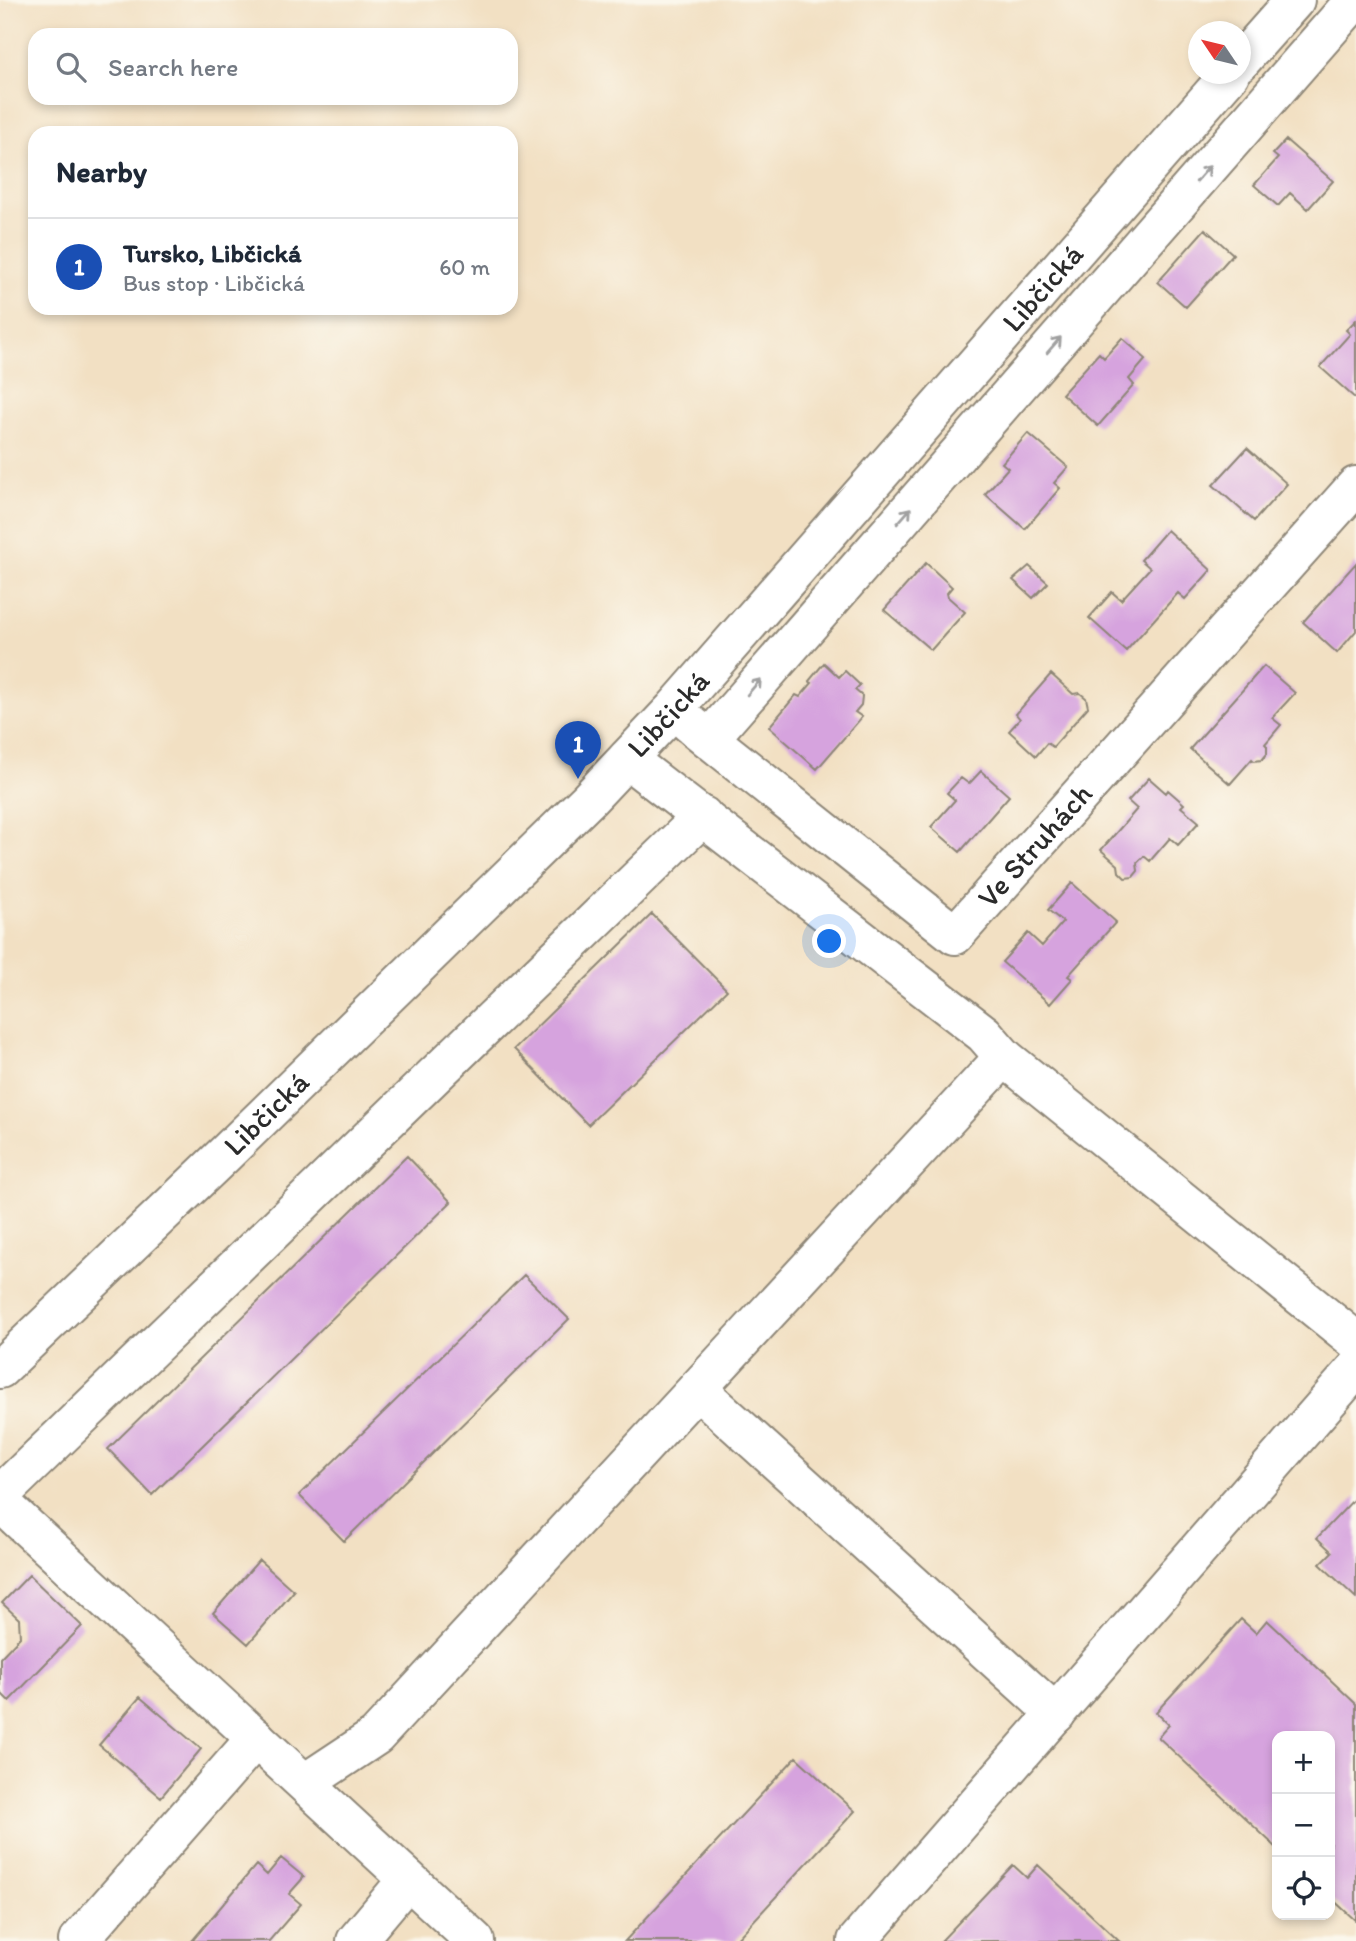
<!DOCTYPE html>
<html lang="en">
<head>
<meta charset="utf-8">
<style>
	:root { --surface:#fff; --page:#f2f2f3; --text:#1f2937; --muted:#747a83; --line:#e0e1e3; --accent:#b5179e }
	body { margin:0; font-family:Itim,sans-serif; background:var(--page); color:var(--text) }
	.controls { position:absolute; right:21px; bottom:21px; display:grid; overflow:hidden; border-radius:14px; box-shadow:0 4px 10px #0003 }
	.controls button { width:63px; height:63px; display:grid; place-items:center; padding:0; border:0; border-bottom:2px solid var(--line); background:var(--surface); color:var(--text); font:35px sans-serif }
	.compass { position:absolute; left:1188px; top:21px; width:63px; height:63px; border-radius:50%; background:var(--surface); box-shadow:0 4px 10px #0003; rotate:305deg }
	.you { position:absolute; left:830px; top:942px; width:24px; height:24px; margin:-18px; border:5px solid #fff; border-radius:50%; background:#1a73e8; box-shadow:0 0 0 10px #1a73e833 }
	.badge { display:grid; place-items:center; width:46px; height:46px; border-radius:50%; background:var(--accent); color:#fff; font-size:23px; font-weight:700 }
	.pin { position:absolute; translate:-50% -58px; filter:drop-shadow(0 2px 4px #0008) }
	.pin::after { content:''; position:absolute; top:37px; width:24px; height:21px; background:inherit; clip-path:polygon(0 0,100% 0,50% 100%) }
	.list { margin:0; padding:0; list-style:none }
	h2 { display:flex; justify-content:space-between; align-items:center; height:91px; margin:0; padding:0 28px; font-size:30px }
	h2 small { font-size:23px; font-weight:400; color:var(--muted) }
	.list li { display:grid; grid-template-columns:46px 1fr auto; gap:21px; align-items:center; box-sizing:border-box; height:98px; padding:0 28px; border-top:2px solid var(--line) }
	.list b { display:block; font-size:26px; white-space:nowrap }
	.list p { margin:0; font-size:23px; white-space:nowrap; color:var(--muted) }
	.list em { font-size:23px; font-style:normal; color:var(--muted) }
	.icon { flex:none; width:38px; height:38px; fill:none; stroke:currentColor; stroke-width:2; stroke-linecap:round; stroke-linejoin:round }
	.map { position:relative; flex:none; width:1356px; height:1941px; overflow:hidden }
	.search { position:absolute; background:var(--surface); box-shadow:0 4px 10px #0003; left:28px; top:28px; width:490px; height:77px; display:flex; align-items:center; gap:18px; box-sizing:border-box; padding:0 24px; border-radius:21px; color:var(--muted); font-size:26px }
	.panel { position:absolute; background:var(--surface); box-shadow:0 4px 10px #0003; left:28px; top:126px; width:490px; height:189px; border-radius:21px }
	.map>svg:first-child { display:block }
	.building { fill:#d6a3de }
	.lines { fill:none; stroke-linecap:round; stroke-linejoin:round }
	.minor-casing { stroke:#8e8677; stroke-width:42 }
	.minor { stroke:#fff; stroke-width:38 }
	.oneway { stroke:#a0a0a0 }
	.labels { text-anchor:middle; stroke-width:7; stroke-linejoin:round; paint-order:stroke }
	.street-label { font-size:30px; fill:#2b2b2b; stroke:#fbf7ec }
</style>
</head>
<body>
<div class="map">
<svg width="1356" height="1941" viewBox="0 0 1356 1941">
	<rect width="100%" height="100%" fill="#fbf7ec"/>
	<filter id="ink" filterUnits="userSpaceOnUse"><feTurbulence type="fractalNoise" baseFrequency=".0143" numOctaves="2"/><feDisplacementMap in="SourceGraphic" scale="14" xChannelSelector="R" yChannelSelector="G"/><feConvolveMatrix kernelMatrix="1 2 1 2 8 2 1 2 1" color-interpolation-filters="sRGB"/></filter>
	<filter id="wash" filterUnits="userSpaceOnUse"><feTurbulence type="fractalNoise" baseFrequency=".00686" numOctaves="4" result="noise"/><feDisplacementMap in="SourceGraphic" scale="28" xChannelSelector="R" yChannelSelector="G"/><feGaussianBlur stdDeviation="1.57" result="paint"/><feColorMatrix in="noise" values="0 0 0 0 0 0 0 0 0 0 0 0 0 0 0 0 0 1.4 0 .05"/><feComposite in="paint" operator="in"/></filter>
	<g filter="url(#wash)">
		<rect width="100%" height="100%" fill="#f2e0c3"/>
		<g id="blocks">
			<path class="building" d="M1286 140 1333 181 1308 209 1290 193 1278 206 1254 185 1278 158 1273 154Z
				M1205 229 1233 254 1186 307 1158 282Z
				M1356 320V399L1320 367 1350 334 1346 330Z
				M1122 338 1146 359 1129 379 1134 385 1098 426 1062 394 1099 353 1104 358Z
				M1028 433 1068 467 1054 483 1060 488 1025 529 985 494 1008 468 1002 463Z
				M1247 448 1287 484 1254 521 1213 485Z
				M1167 530 1211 570 1185 599 1178 593 1126 651 1089 618 1112 592 1121 600 1150 568 1141 560Z
				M926 563 952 587 947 593 948 597 965 612 931 650 884 610Z
				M1356 563V631L1337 653 1303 622Z
				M1029 566 1048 583 1033 598 1013 580Z
				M824 663 839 677 845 671 860 685 855 690 862 696 861 705 855 712 862 717 817 769 769 727 796 695 800 697 812 683 809 681Z
				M1264 666 1295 693 1272 718 1281 725 1265 744 1267 746V754L1262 760 1254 761 1252 759 1230 784 1190 749Z
				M1051 674 1073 694 1080 693 1086 698 1088 707 1053 747 1047 743 1036 756 1009 731 1020 719 1016 714Z
				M981 771 1009 796 960 852 931 827 955 800 947 793 961 778 969 784Z
				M1149 778 1166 793 1168 790 1184 804 1181 807 1199 822 1178 845 1170 838 1150 861 1144 856 1137 863 1138 871 1133 877 1125 878 1119 872 1118 865 1101 850 1137 809 1128 801Z
				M1072 883 1116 922 1068 976 1072 979 1050 1004 1002 962 1028 933 1042 946 1063 922 1048 910Z
				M652 914 727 990 588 1125 514 1049Z
				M407 1156 451 1202 152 1495 108 1449Z
				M524 1275 569 1319 344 1541 299 1495Z
				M1356 1497V1598L1320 1564 1332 1552 1317 1538Z
				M259 1560 294 1591 248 1644 213 1613Z
				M29 1575 82 1626 9 1701 0 1692V1658L20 1637 19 1619 2 1603Z
				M1241 1619 1256 1633 1267 1620 1356 1704V1921L1330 1897V1736H1277V1848L1158 1737 1169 1725 1156 1712Z
				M140 1697 201 1749 161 1797 99 1745Z
				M796 1757 855 1811 735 1941H625Z
				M281 1858 304 1877 289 1894 301 1904 269 1941H192L256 1865 267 1875Z
				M1013 1865 1027 1878 1038 1865 1119 1941H941Z"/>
		</g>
	</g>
	<g filter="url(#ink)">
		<use href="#blocks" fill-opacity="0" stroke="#8e8677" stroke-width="2"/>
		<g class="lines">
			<defs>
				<g id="minor">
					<path d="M1240 62 1295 0"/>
					<path id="s1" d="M689 723 955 935 1356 486"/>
					<path d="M709 739 1355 0"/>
					<path d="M627 759 984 1034 1004 1057"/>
					<path id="s2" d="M0 1369 225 1154 589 799 673 710 1230 74"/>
					<path d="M697 1389 1056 1714"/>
					<path d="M0 1495 703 816"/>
					<path d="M0 1502 475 1941"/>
					<path d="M305 1783 376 1736 1004 1057 1356 1341"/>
					<path d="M78 1941 256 1738"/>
					<path d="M356 1941 408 1879"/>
					<path d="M857 1941 1356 1369"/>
				</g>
			</defs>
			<use href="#minor" class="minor-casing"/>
			<use href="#minor" class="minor"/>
		</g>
		<defs><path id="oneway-shaft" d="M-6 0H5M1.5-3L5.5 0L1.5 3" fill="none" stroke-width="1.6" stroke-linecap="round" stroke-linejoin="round" transform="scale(1.75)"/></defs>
		<g class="oneway">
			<use href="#oneway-shaft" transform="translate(1203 174) rotate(-49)"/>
			<use href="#oneway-shaft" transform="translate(1054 345) rotate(-49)"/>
			<use href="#oneway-shaft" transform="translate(904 516) rotate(-49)"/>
			<use href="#oneway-shaft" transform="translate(754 687) rotate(-49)"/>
		</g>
	</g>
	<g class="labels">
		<g class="street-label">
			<text dy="10" stroke="none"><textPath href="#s2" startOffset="1503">Libčická</textPath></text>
			<text dy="10" stroke="none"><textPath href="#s2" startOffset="936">Libčická</textPath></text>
			<text dy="10" stroke="none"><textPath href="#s1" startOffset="460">Ve Struhách</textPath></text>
			<text dy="10" stroke="none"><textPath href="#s2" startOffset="369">Libčická</textPath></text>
		</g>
	</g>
</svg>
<div class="controls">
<button>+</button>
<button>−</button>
<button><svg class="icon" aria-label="locate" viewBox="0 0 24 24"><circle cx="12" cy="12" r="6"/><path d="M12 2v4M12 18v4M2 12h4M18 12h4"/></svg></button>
</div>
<svg class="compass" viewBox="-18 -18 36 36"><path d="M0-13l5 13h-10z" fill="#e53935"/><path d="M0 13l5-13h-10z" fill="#747a83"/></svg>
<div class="you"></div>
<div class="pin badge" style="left:578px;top:779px;background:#1a4fb4">1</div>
<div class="search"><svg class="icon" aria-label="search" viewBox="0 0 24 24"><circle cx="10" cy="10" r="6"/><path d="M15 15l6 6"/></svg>Search here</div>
<section class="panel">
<h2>Nearby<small></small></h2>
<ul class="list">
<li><span class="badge" style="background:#1a4fb4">1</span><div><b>Tursko, Libčická</b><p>Bus stop · Libčická</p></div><em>60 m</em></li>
</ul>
</section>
</div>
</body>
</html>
